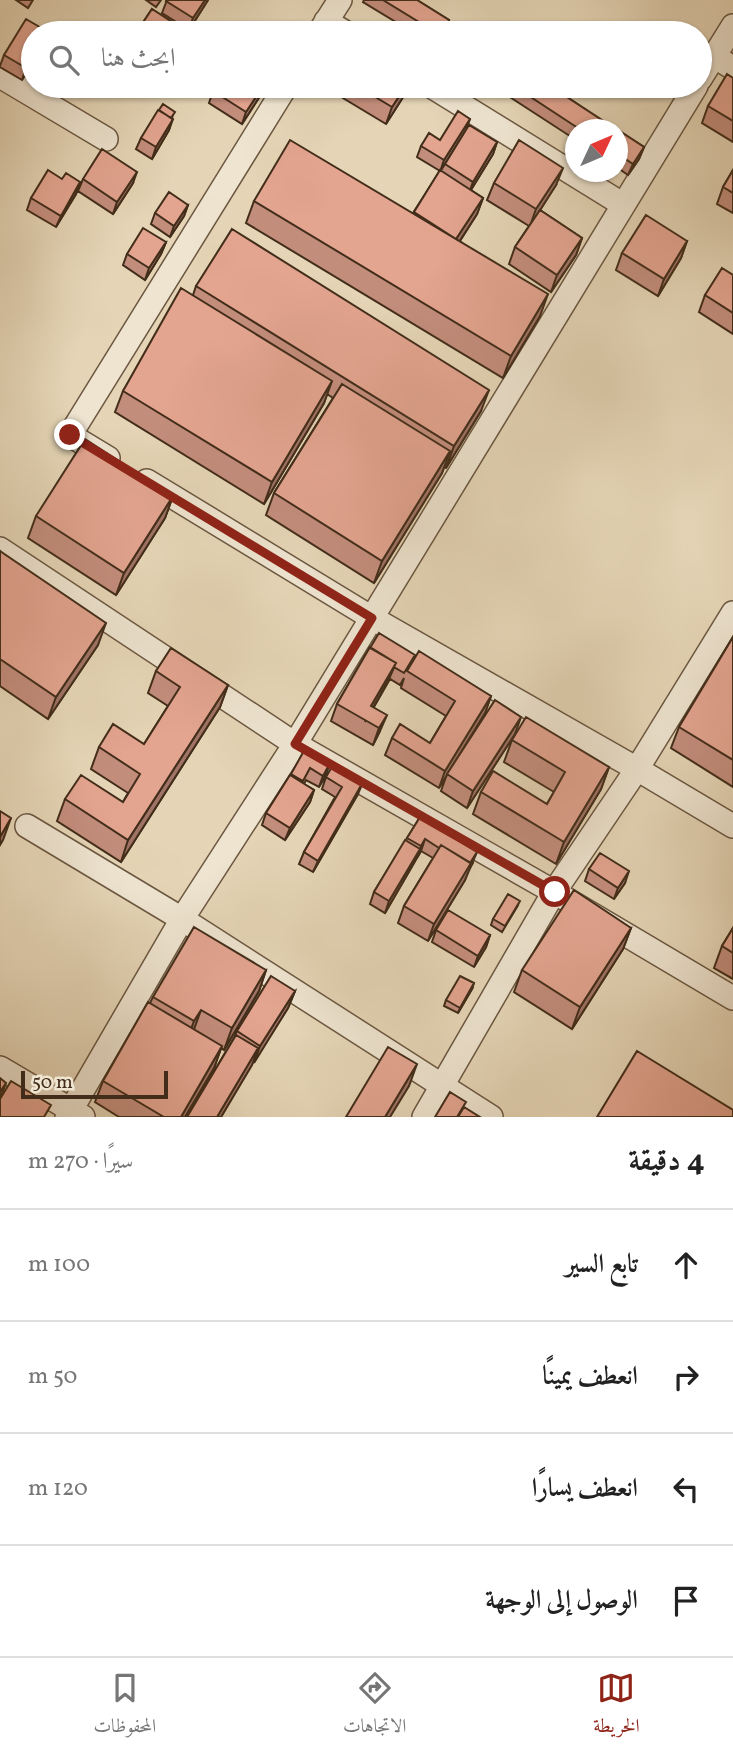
<!DOCTYPE html>
<html lang="ar">
<head>
<meta charset="utf-8">
<style>
	:root { --surface:#fff; --page:#f2f2f2; --text:#222; --muted:#767676; --line:#e0e0e0; --accent:#8f2418 }
	body { margin:0; font-family:Vollkorn,Amiri,serif; background:var(--page); color:var(--text); direction:rtl }
	.compass { position:absolute; left:565px; top:119px; width:63px; height:63px; border-radius:50%; background:var(--surface); box-shadow:0 2px 5px #0004; rotate:46deg }
	.scale { position:absolute; left:21px; bottom:18px; width:147px; box-sizing:border-box; padding-left:7px; border:4px solid #422d1a; border-top:0; font-size:19px; line-height:24px; white-space:nowrap; color:#422d1a; -webkit-text-stroke:5px #eee4d0; paint-order:stroke }
	.stop { position:absolute; width:21px; height:21px; margin:-16px; border:5px solid #8f2418; border-radius:50%; background:#fff }
	.stop.end { background:#8f2418; border-color:#fff; box-shadow:0 2px 7px #0008 }
	.list { margin:0; padding:0; list-style:none }
	h2 { display:flex; justify-content:space-between; align-items:center; height:91px; margin:0; padding:0 28px; font-size:30px }
	h2 small { font-size:23px; font-weight:400; color:var(--muted) }
	.list li { display:grid; grid-template-columns:46px 1fr auto; gap:21px; align-items:center; box-sizing:border-box; height:112px; padding:0 28px; border-top:2px solid var(--line) }
	.list b { display:block; font-size:26px; white-space:nowrap }
	.list em { font-size:23px; font-style:normal; color:var(--muted) }
	.icon { flex:none; width:38px; height:38px; fill:none; stroke:currentColor; stroke-width:2; stroke-linecap:round; stroke-linejoin:round }
	.map { position:relative; flex:none; width:733px; height:1117px; overflow:hidden; direction:ltr }
	.search { position:absolute; background:var(--surface); box-shadow:0 2px 5px #0004; left:21px; right:21px; top:21px; height:77px; display:flex; align-items:center; gap:18px; box-sizing:border-box; padding:0 24px; border-radius:38px; color:var(--muted); font-size:26px }
	.sheet { height:539px; background:var(--surface) }
	nav { display:flex; justify-content:space-around; align-items:center; box-sizing:border-box; height:98px; border-top:2px solid var(--line); background:var(--surface); font-size:19px; color:var(--muted) }
	nav a { display:grid; justify-items:center; gap:4px }
	nav .on { color:var(--accent) }
	.map>svg:first-child { display:block }
	.lines { fill:none; stroke-linecap:round; stroke-linejoin:round }
	.street-casing { stroke:#6b5741; stroke-width:26 }
	.street { stroke:#eee4d0; stroke-width:23 }
	.wall { fill:#c38d7c; stroke:#422d1a; stroke-width:2 }
	.shaded-wall { fill:#9f7365; stroke:#422d1a; stroke-width:2 }
	.building { fill:#e3a490; stroke:#422d1a; stroke-width:2 }
	.route { stroke:#8f2418; stroke-width:9 }
</style>
</head>
<body>
<div class="map">
<svg width="733" height="1117" viewBox="0 0 733 1117">
	<rect width="100%" height="100%" fill="#e5d5b6"/>
	<filter id="stains"><feTurbulence type="fractalNoise" baseFrequency=".00286" numOctaves="4"/><feColorMatrix values="0 0 0 0 .2 0 0 0 0 .09 0 0 0 0 .02 0 0 0 .5 -.17"/></filter>
	<radialGradient id="worn" r=".72"><stop offset=".6" stop-color="#630" stop-opacity="0"/><stop offset="1" stop-color="#630" stop-opacity=".3"/></radialGradient>
	<g class="lines">
		<defs>
			<path id="street" d="M326 21 346 33
				M319 33 340 0
				M714 56 733 68
				M0 76 106 139
				M700 79 733 26
				M431 86 622 204
				M108 458 70 435 286 86
				M147 481 372 618 637 769 733 826
				M0 549 295 744 554 892 733 998
				M27 826 182 919 491 1117
				M0 1068 83 1117
				M67 1117 182 919 295 744 696 86
				M424 1117 554 892 637 769 733 613"/>
		</defs>
		<use href="#street" class="street-casing"/>
		<use href="#street" class="street"/>
	</g>
	<path class="wall" d="M16 0H33L28 8Z
		M146 0H161L156 7Z
		M167 0H208L189 30 162 13Z
		M364 0H417L449 20 444 33H414L363 2Z
		M152 9 189 33H136Z
		M33 33V61L22 80 0 67V66L4 55Z
		M733 78V142L702 123 708 106Z
		M323 86H408L405 94 386 124Z
		M456 86H477L472 95Z
		M500 86H550L617 130H576V140L499 90Z
		M213 91 262 93 242 124 209 103Z
		M172 118 169 130 152 159 136 149 141 138Z
		M466 130 497 142 493 154 471 190 483 198 477 214 460 241 540 316 503 378 246 223 254 201 413 213 440 171 417 157 421 146 440 140Z
		M618 130 644 147 639 159 628 175 618 168Z
		M733 170V213L717 204 723 187Z
		M62 179 80 182 76 194 56 227 27 210 31 198Z
		M83 179 133 183 113 214 78 191Z
		M494 183 556 185 540 210 582 238 576 255 551 292 509 264 515 247 529 226 487 200Z
		M188 205 184 216 170 237 151 224 155 213Z
		M687 241 681 258 658 296 616 270 622 253Z
		M166 242 161 254 145 280 123 265 127 254Z
		M733 275V334L699 312 705 295Z
		M196 286 481 411 446 468 444 467 442 473 374 583 266 515 274 493 333 398 327 394 324 403 264 504 115 412 123 391 193 295Z
		M173 496 165 518 116 595 28 538 36 516Z
		M0 551 98 645 48 719 0 686Z
		M733 637V787L671 748 679 727Z
		M370 647 413 660 491 696 485 713 439 788 385 755 392 738 430 743 446 716 401 688 404 678 400 685 390 679 374 707 380 731 373 745 331 721 337 704Z
		M156 671 228 685 220 707 121 862 57 821 65 799 123 802 128 793 91 769 99 747 144 744 168 706 148 693Z
		M515 734 467 808 441 791 447 774Z
		M512 740 609 767 601 789 556 864 473 814 481 792 547 804 554 792 504 762Z
		M305 749 326 775 319 787 306 780 304 784 314 790 310 802 285 840 262 825 266 813 291 776Z
		M326 777 358 794 313 872 299 864 304 852 335 797 322 789Z
		M420 817 473 863 468 871 465 880 428 941 398 923 404 906 433 858 421 851 385 913 370 904 374 892Z
		M589 869 625 883 614 899 585 881Z
		M517 907 502 932 491 925 493 919Z
		M631 928 623 949 572 1029 514 992 522 970Z
		M733 928V979L714 968 722 946Z
		M436 930 490 935 486 947 474 967 432 942Z
		M266 970 259 991 224 1050 221 1048 214 1068 185 1117H119L95 1102 103 1081 150 1003 153 997Z
		M472 989 458 1013 444 1006 446 1000Z
		M295 991 288 1008 253 1062 221 1117H187L235 1036 237 1031Z"/>
	<path class="shaded-wall" d="M205 0H208L189 30 193 18Z
		M33 56V61L22 80 26 68Z
		M263 86H264L262 93 242 124 246 112Z
		M406 86H408L405 94 386 124 392 107Z
		M173 119 169 130 152 159 156 147Z
		M470 119 466 130 440 172 444 160Z
		M497 142 493 154 469 193 473 182Z
		M644 147 639 159 628 175 633 164Z
		M563 168 556 185 530 226 536 209Z
		M137 172 133 183 113 214 117 202Z
		M80 182 76 194 56 227 61 216Z
		M483 198 477 214 450 256 456 239Z
		M188 205 184 216 170 237 174 226Z
		M582 238 576 255 551 292 557 275Z
		M687 241 681 258 658 296 664 279Z
		M166 242 161 254 145 280 149 268Z
		M548 294 540 316 503 378 511 356Z
		M332 381 324 403 264 504 272 482Z
		M489 390 481 411 446 468 454 446Z
		M450 451 442 473 374 583 382 561Z
		M173 496 165 518 116 595 124 573Z
		M106 623 98 645 48 719 56 697Z
		M396 663 389 679 365 722 371 706Z
		M228 685 220 707 121 862 128 840Z
		M491 696 485 713 439 788 445 771Z
		M387 715 380 731 373 745 379 728Z
		M521 717 515 734 467 808 473 791Z
		M330 763 326 775 319 787 323 776Z
		M609 767 601 789 556 864 564 842Z
		M363 782 358 794 313 872 318 861Z
		M314 790 310 802 285 840 290 828Z
		M11 818 3 840 0 845V837Z
		M425 839 421 851 417 858 421 846Z
		M420 849 415 861 385 913 389 901Z
		M477 852 465 880 428 941 434 924Z
		M629 871 625 883 614 899 618 888Z
		M631 928 623 949 572 1029 580 1007Z
		M490 935 486 947 474 967 478 956Z
		M266 970 259 991 224 1050 232 1028Z
		M474 983 472 989 458 1013 460 1008Z
		M295 991 288 1008 254 1063 260 1046Z
		M201 1010 193 1032 186 1043 194 1021Z
		M222 1046 214 1068 185 1117H181Z
		M258 1048 252 1065 221 1117H217Z
		M417 1064 409 1086 390 1117H385Z
		M6 1083 2 1094 0 1097V1092Z"/>
	<path class="building" d="M167 0H205L193 18 166 1Z
		M383 0H417L449 20 441 33H437Z
		M152 9 189 33H167L156 26 151 33H136Z
		M26 19 48 32 47 33H33V56L26 68 4 55Z
		M727 74 733 78V121L708 106Z
		M216 86H263L246 112 213 91Z
		M357 86H406L392 107Z
		M514 86H550L617 130H581Z
		M163 104 175 112 171 118 159 110Z
		M158 110 173 119 156 147 141 138Z
		M458 111 470 119 444 160 421 146 429 133 440 140Z
		M469 125 497 142 473 182 445 164Z
		M618 130 644 147 633 164 618 154Z
		M290 140 548 294 511 356 254 201Z
		M519 140 563 168 536 209 494 183Z
		M102 149 137 172 117 202 83 179Z
		M48 170 62 179 66 173 80 182 61 216 31 198Z
		M440 170 483 198 456 239 414 212Z
		M733 170V193L723 187Z
		M169 192 188 205 174 226 155 213Z
		M540 210 582 238 557 275 515 247Z
		M646 215 687 241 664 279 622 253Z
		M143 228 166 242 149 268 127 254Z
		M232 229 489 390 454 446 196 286Z
		M722 268 733 275V313L705 295Z
		M181 288 332 381 272 482 123 391Z
		M342 384 450 451 382 561 274 493Z
		M85 439 173 496 124 573 36 516Z
		M0 551 106 623 56 697 0 659Z
		M379 633 415 655 404 673 394 667 396 663 370 648Z
		M733 637V760L679 727Z
		M370 647 396 663 371 706 387 715 379 728 337 704Z
		M171 648 228 685 128 840 65 799 81 775 123 802 140 774 99 747 113 724 144 744 180 687 156 671Z
		M419 651 491 696 445 771 392 738 400 724 430 743 455 701 407 671Z
		M495 700 521 717 473 791 447 774Z
		M526 717 609 767 564 842 481 792 493 771 547 804 565 772 512 740Z
		M305 749 330 763 323 776 310 768 303 781 291 774Z
		M333 765 363 782 318 861 304 852 342 787 326 777Z
		M290 775 314 790 290 828 266 813Z
		M0 811 11 818 0 837Z
		M420 817 477 852 470 863 441 845 439 848 425 839 421 846 407 838Z
		M405 840 420 849 389 901 374 892Z
		M441 845 471 863 434 924 404 906Z
		M600 853 629 871 618 888 589 869Z
		M574 890 631 928 580 1007 522 970Z
		M508 894 520 901 505 926 493 919Z
		M448 910 490 935 478 956 436 930Z
		M194 927 266 970 232 1028 201 1010 194 1021 153 997Z
		M733 928V953L722 946Z
		M271 976 295 991 260 1046 237 1031Z
		M460 976 474 983 460 1008 446 1000Z
		M148 1002 222 1046 181 1117H164L103 1081Z
		M236 1035 258 1048 217 1117H187Z
		M388 1047 417 1064 385 1117H346Z
		M637 1051 733 1110V1117H597Z
		M0 1078 6 1083 0 1092Z
		M11 1081 51 1105 44 1117H0V1099Z
		M450 1092 466 1102 457 1117H435Z
		M464 1107 480 1117H458Z"/>
	<g class="lines">
		<path class="route" d="M70 435 372 618 295 744 555 892"/>
	</g>
	<rect width="100%" height="100%" filter="url(#stains)"/>
	<rect width="100%" height="100%" fill="url(#worn)"/>
</svg>
<svg class="compass" viewBox="-18 -18 36 36"><path d="M0-13l5 13h-10z" fill="#e53935"/><path d="M0 13l5-13h-10z" fill="#767676"/></svg>
<div class="scale">50 m</div>
<div class="stop" style="left:555px;top:892px"></div>
<div class="stop end" style="left:70px;top:435px"></div>
<div class="search"><svg class="icon" aria-label="search" viewBox="0 0 24 24"><circle cx="10" cy="10" r="6"/><path d="M15 15l6 6"/></svg>ابحث هنا</div>
</div>
<section class="sheet">
<h2>4 دقيقة<small>سيرًا · 270 m</small></h2>
<ul class="list">
<li><svg class="icon" aria-label="ahead" viewBox="0 0 24 24"><path d="M12 20V5M6 11l6-6 6 6"/></svg><div><b>تابع السير</b></div><em>100 m</em></li>
<li><svg class="icon" aria-label="right" viewBox="0 0 24 24"><path d="M7 20v-9h11M14 6l5 5-5 5"/></svg><div><b>انعطف يمينًا</b></div><em>50 m</em></li>
<li><svg class="icon" aria-label="left" viewBox="0 0 24 24"><path d="M17 20v-9H6M10 6l-5 5 5 5"/></svg><div><b>انعطف يسارًا</b></div><em>120 m</em></li>
<li><svg class="icon" aria-label="arrive" viewBox="0 0 24 24"><path d="M6 21V4h12l-3 4 3 4H6"/></svg><div><b>الوصول إلى الوجهة</b></div></li>
</ul>
</section>
<nav>
<a class="on"><svg class="icon" aria-label="map" viewBox="0 0 24 24"><path d="M3 6l6-2 6 2 6-2v14l-6 2-6-2-6 2zM9 4v14M15 6v14"/></svg>الخريطة</a>
<a><svg class="icon" aria-label="directions" viewBox="0 0 24 24"><path d="M12 3l9 9-9 9-9-9zM9 14v-3h6M13 9l2 2-2 2"/></svg>الاتجاهات</a>
<a><svg class="icon" aria-label="saved" viewBox="0 0 24 24"><path d="M7 4h10v16l-5-4-5 4z"/></svg>المحفوظات</a>
</nav>
</body>
</html>
